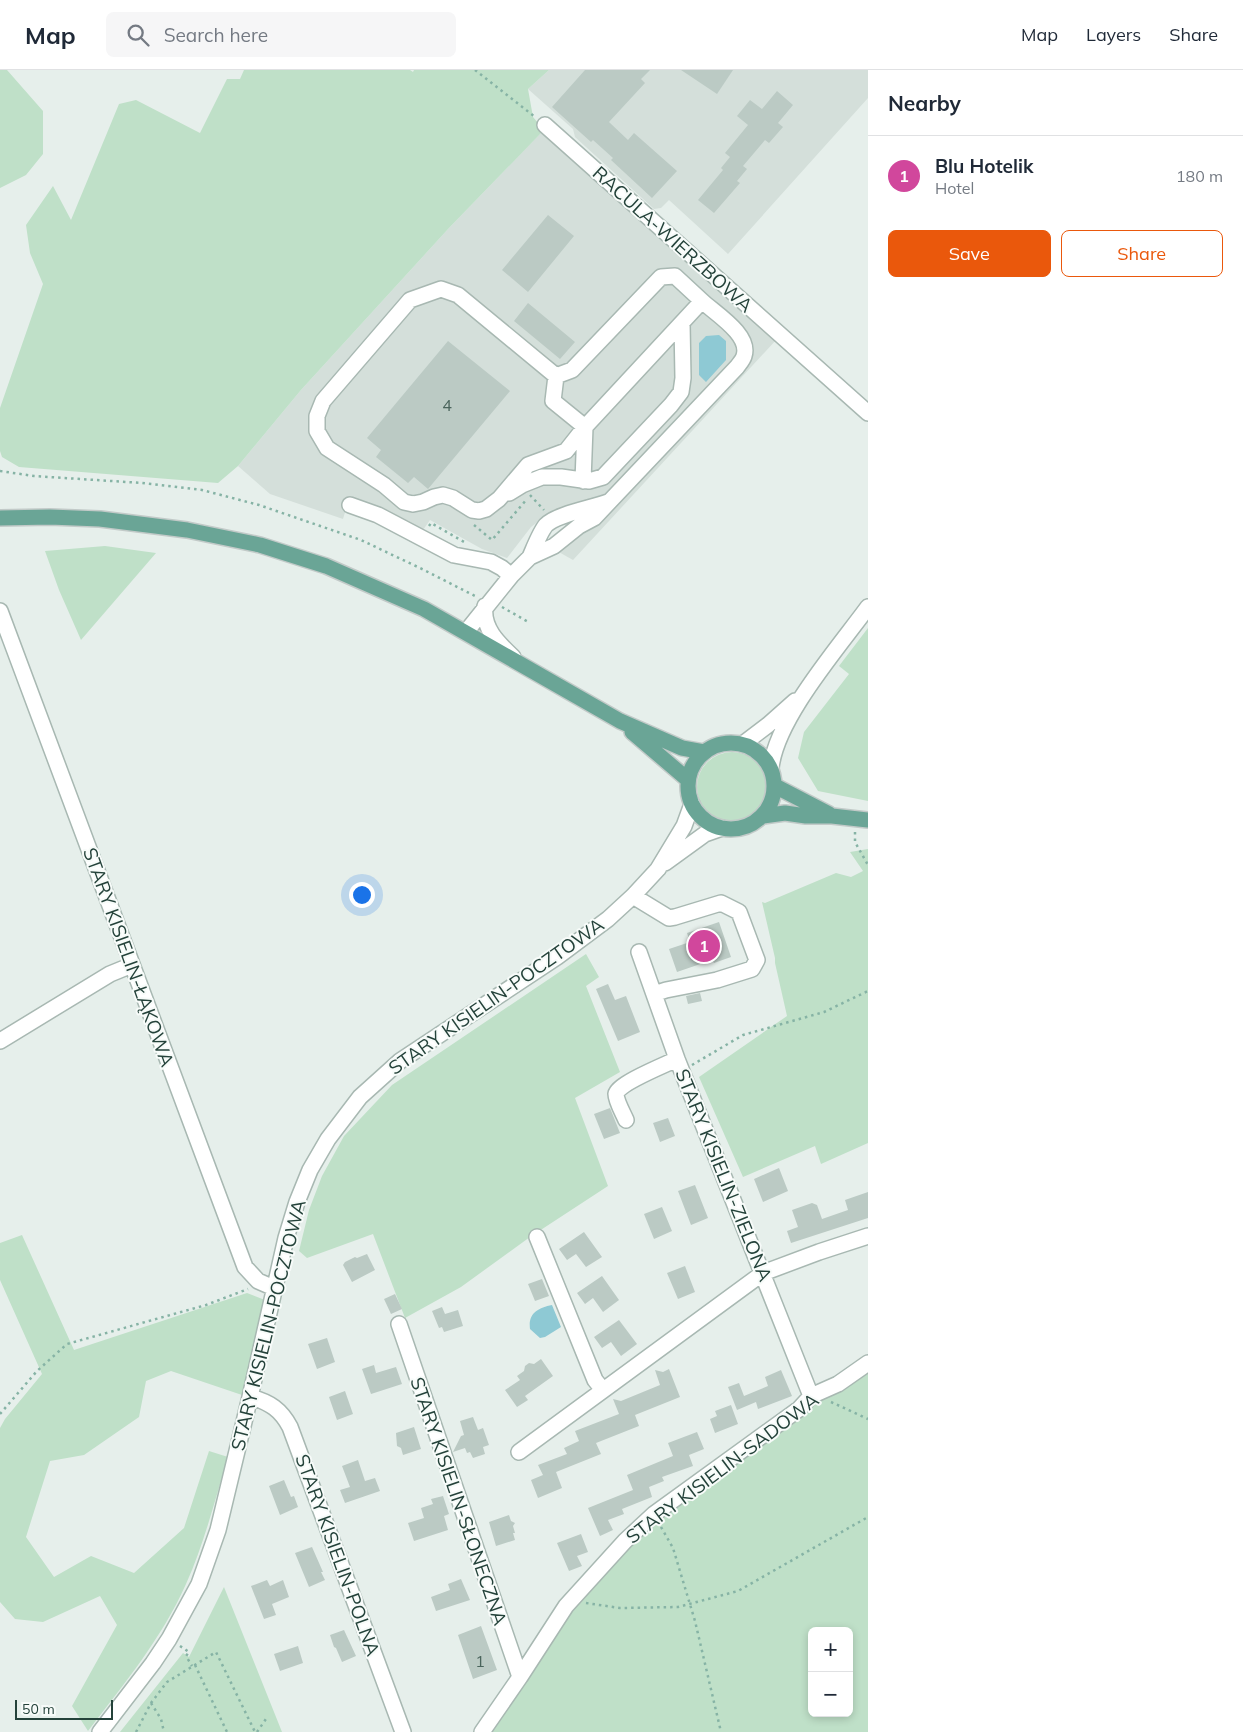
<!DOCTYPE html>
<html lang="en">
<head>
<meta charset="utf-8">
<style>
	:root { --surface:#fff; --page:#f6f6f7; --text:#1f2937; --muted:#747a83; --line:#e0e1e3; --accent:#ea580c }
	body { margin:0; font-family:Mulish,sans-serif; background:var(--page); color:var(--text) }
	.controls { position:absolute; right:15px; bottom:15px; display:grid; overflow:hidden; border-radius:8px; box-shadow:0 2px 8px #0003 }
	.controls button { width:45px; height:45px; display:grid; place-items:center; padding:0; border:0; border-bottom:1px solid var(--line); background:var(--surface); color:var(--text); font:25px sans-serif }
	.scale { position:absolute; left:15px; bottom:12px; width:98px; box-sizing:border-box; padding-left:5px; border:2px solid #24423a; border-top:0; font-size:14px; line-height:18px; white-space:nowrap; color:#24423a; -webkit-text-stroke:4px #f7fbf9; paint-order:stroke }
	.you { position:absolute; left:361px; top:824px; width:18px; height:18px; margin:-12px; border:4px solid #fff; border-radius:50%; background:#1a73e8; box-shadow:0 0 0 8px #1a73e833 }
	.badge { display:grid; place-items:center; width:32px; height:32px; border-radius:50%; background:var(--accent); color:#fff; font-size:16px; font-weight:700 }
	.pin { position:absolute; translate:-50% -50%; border:2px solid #fff; box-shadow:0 1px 5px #0006 }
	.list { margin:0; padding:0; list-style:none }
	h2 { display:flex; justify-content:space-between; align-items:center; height:65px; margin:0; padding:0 20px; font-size:21px }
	h2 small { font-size:16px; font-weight:400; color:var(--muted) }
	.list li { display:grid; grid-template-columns:32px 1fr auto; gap:15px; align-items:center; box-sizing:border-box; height:80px; padding:0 20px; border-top:1px solid var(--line) }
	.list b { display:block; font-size:19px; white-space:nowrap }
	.list p { margin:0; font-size:16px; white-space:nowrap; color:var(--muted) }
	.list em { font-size:16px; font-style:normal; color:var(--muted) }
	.actions { display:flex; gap:10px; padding:15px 20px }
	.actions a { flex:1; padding:11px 0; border:1px solid var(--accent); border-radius:8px; text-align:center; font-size:18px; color:var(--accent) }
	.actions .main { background:var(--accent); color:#fff }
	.icon { flex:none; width:28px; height:28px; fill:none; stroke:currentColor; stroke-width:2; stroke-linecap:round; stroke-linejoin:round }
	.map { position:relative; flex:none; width:868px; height:1662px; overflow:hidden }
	header { display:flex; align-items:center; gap:30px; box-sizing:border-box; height:70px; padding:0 25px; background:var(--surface); border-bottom:1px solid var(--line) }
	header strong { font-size:24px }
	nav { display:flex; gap:28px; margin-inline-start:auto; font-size:18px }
	.search { width:350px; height:45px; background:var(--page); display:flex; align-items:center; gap:12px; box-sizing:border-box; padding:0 18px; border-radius:8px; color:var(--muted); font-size:19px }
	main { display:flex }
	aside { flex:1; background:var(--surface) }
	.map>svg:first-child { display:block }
	.built { fill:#d4dfda }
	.green { fill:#bfe0c8; fill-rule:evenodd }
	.water { fill:#8ec9d4 }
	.building { fill:#bbcac4 }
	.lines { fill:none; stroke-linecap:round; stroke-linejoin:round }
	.minor-casing { stroke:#a8b8b2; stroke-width:18 }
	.major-casing { stroke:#c2cac8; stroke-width:18 }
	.path { stroke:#86b3a5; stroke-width:2.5; stroke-dasharray:2.5 4; stroke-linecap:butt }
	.minor { stroke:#fff; stroke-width:15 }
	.major { stroke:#6aa596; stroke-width:15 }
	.labels { text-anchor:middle; stroke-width:4; stroke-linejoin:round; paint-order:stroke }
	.number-label { font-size:16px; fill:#4a645c }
	.street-label { font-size:19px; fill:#24423a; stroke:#f7fbf9 }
</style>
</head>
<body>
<header>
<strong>Map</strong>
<div class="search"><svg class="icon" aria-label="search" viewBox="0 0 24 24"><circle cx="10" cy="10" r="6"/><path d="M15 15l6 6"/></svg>Search here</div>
<nav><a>Map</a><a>Layers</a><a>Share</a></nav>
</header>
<main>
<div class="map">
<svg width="868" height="1662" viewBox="0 0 868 1662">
	<rect width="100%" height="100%" fill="#e6efeb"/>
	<path class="built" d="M549 0H868V28L728 184 669 130 661 138 654 139 575 67 573 59 528 19Z
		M541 63 667 169 777 269 573 490 557 481 567 458 562 452 555 458 544 447 531 457 507 488 482 479 430 450 423 460 350 426 343 449 270 424 238 396 301 320 449 158Z"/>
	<path class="green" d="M0 0H7L43 41V84L26 105 0 118Z
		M244 0H410L413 2 414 0H549L528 19 533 47 544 60 449 158 301 320 238 396 218 413 19 397 2 387 0 381V338L43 214 30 183 26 155 53 116 71 150 119 34 136 30 200 63 227 9H240Z
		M105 476 156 483 81 570 59 520 45 481Z
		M868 558V731L818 721 798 688 804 662 849 604 839 596Z
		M697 717a35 35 0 1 1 70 0a35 35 0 1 1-70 0Z
		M868 779V1073L821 1094 815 1076 743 1107 699 1007 787 946 775 893V888L762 832 765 833 836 803 851 807 863 801 850 782Z
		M586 884 599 907 586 916 620 1002 575 1028 608 1116 530 1167 461 1217 405 1248 373 1164 307 1188 299 1181 309 1140 322 1106 344 1066 392 1015Z
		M22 1165 74 1280 247 1223 265 1230 242 1325 171 1301 146 1311 139 1347 84 1385 50 1391 26 1467 54 1507 91 1486 134 1503 184 1458 209 1381 228 1387C215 1430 204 1474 186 1514 162 1568 124 1614 88 1661L72 1636 117 1555 100 1526 43 1552 15 1549 0 1532V1358L5 1349 42 1304 0 1210V1173Z
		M868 1301V1662H481L598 1494 813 1330ZM812 1561H849V1643H812Z
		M224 1517 282 1662H120L183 1583 189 1587Z"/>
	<path class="water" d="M719 265 726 271V290L706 312 699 305V273L706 266Z
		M552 1235 561 1257 545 1267 540 1268 530 1259C528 1243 538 1238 552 1235Z"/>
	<path class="building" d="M585 0H650L641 9 645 13 609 52 628 70 634 63 677 101 652 128 611 90 613 88 593 70 591 72 552 37Z
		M681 0H733L717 24Z
		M777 21 793 35 778 53 783 57 769 73 765 70 743 96 747 99 737 111 740 113 714 143 698 130 723 100 721 98 730 87 725 83 748 55 737 46 750 30 762 39Z
		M548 145 574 166 528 222 502 200Z
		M528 233 575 272 560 289 514 251Z
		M448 271 510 321 428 419 414 407 408 413 376 387 381 380 367 368Z
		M719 852 731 887 714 893 712 890 677 902 669 879 690 872 687 863Z
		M608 914 615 930 626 926 640 962 618 971 596 919Z
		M700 923 702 931 688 934 686 926Z
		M610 1038 620 1063 604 1069 594 1044Z
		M668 1048 675 1066 660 1072 653 1053Z
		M779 1098 788 1121 763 1132 754 1109Z
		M695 1115 708 1148 691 1155 678 1121Z
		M868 1122V1148L791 1173 787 1161 798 1157 792 1140 812 1133 817 1135 822 1149 848 1140 845 1130Z
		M662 1137 672 1161 654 1169 644 1144Z
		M584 1162 602 1187 586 1197 576 1184 567 1190 559 1179Z
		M367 1184 375 1200 352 1212 343 1195 345 1192 355 1187 357 1188Z
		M685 1196 695 1222 678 1229 667 1203Z
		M602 1206 619 1230 603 1242 593 1228 585 1234 577 1223Z
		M542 1209 549 1226 535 1231 528 1214Z
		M395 1224 402 1239 391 1244 384 1229Z
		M442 1237 445 1244 458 1240 463 1256 444 1262 442 1257 439 1258 432 1241Z
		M619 1250 637 1274 621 1286 611 1272 602 1278 594 1267Z
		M327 1268 335 1292 317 1299 308 1274Z
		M541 1289 553 1306 525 1326 528 1330 517 1337 505 1320 520 1310 517 1306 524 1301 525 1296 529 1293 534 1294Z
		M374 1295 376 1303 396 1297 402 1314 371 1324 362 1299Z
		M669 1299 680 1327 635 1345 639 1356 596 1373 601 1384 556 1402 562 1418 538 1428 531 1410 543 1405 538 1395 567 1384 564 1378 579 1371 575 1361 619 1344 613 1329 621 1331 660 1315 655 1300 663 1302Z
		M781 1300 792 1326 758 1339 756 1332 737 1340 728 1317 739 1313 744 1326 768 1316 765 1307Z
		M345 1321 353 1344 337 1350 329 1327Z
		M731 1335 738 1354 715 1363 710 1349 717 1346 715 1341Z
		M473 1347 478 1360 483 1358 489 1375 483 1377 485 1384 473 1388 470 1382 467 1383 465 1378 453 1382 461 1366 464 1365 460 1351Z
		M414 1357 421 1379 403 1385 401 1378 397 1376 396 1363Z
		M697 1362 704 1379 689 1385 693 1396 662 1407 664 1411 649 1417 652 1427 622 1439 624 1444 608 1450 613 1460 600 1466 588 1438 633 1420 627 1405 673 1386 668 1373Z
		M358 1390 365 1411 375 1408 380 1421 345 1433 340 1420 350 1417 342 1396Z
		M284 1410 291 1427 294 1426 298 1437 280 1445 269 1416Z
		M443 1426 449 1444 444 1446 448 1460 414 1471 408 1453 424 1448 421 1438 433 1434 431 1429Z
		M509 1445 511 1451 515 1453 513 1456 515 1463H513L515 1470 496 1476 489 1452Z
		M581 1464 588 1482 577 1486 582 1496 569 1501 557 1473Z
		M312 1477 323 1502H321L325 1510 309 1517 295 1483Z
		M461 1509 470 1530 436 1541 431 1527 450 1520 448 1514Z
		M267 1510 270 1516 283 1510 289 1527 272 1534 276 1545 264 1549 251 1516Z
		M481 1556 497 1600 473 1609 458 1565Z
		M344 1560 356 1586 342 1592 336 1578 334 1577 330 1565Z
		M298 1576 303 1593 280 1601 274 1584Z"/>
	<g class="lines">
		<defs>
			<path id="minor" d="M545 55 868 343
				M556 306 572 300 661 207 675 206 702 231
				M509 423 522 415 542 407H561L589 411 603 407 671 335 681 322 683 308 682 253
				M350 435 378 445 454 485 491 492 502 498 511 506
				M530 487C534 478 540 462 546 455 557 444 592 438 608 432
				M485 536C482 558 498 573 513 587
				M0 541 245 1197 258 1211 274 1218
				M466 562 511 506 530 487 554 476 579 456 594 448 737 297C739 294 743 290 744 286 751 265 716 244 702 231L585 357 566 381 528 395 499 429 486 439 479 441 472 440 453 428 443 425 434 427 423 432 413 434 404 432 384 415 327 378 317 361V346L323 331 410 230 441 219 458 225 556 306 553 331 585 357 583 411
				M743 674 768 655 795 631
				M771 698C776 649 838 578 868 537
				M665 793 705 764 722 758
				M633 826 669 848 675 847 721 833 739 842 757 890 752 899 717 910 666 920 654 924
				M639 882 677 989 811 1326
				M0 971 110 904 132 895
				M626 1050C623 1043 616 1031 616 1024 617 1014 667 994 677 989
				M537 1167 595 1310 603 1320
				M399 1254 520 1607
				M250 1327C270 1332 281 1340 290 1357L403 1662
				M519 1382 763 1203 819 1182 868 1166
				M100 1662 153 1593 169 1569 199 1514 218 1460 250 1327 286 1168 297 1132 310 1100 328 1069 360 1027 400 991 557 887 608 849 633 826 658 799 684 756 692 734
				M482 1662 520 1607 566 1536 625 1471 654 1444 799 1339 811 1326 838 1314 868 1293"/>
			<path id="major" d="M0 448 50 447 100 449 187 460 260 475 326 496 424 539 620 651 682 678 704 682
				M632 662 687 709
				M688 716a43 43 0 1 1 86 0a43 43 0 1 1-86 0Z
				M775 716 829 744
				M763 746 785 743 806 746H832L868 750"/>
		</defs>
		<use href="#minor" class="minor-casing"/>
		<use href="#major" class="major-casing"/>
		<path class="path" d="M475 0 535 47
			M0 401 34 406 142 413 202 420 259 435 361 470 422 499 475 526
			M530 425 544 440
			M474 455 492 470 527 429
			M429 456 431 453 466 473
			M502 537 530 553
			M855 762V772L868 795
			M692 995 743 965 824 942 868 921
			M831 1332 868 1349
			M0 1344 37 1301 67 1274 206 1235 248 1219
			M661 1457 673 1478 695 1551 721 1662
			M586 1533 620 1538 678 1537 738 1521 868 1447
			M180 1576 189 1582 186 1586 192 1596
			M195 1595 227 1662
			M151 1633 161 1649 164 1662
			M136 1662 151 1633 167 1612 216 1582 255 1662
			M257 1662 268 1646"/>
		<use href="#minor" class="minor"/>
		<use href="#major" class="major"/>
	</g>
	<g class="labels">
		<g class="number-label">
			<text x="447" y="341">4</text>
			<text x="480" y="1597">1</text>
		</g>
		<g class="street-label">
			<text transform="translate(673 169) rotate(42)" y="7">RACULA-WIERZBOWA</text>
			<text transform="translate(129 887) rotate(70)" y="7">STARY KISIELIN-ŁĄKOWA</text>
			<text transform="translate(496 926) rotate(-35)" y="7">STARY KISIELIN-POCZTOWA</text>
			<text transform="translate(724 1105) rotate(68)" y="7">STARY KISIELIN-ZIELONA</text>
			<text transform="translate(268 1255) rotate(-76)" y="7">STARY KISIELIN-POCZTOWA</text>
			<text transform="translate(722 1398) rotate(-37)" y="7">STARY KISIELIN-SADOWA</text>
			<text transform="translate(459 1431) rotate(71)" y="7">STARY KISIELIN-SŁONECZNA</text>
			<text transform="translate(338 1485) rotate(70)" y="7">STARY KISIELIN-POLNA</text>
		</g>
	</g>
</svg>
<div class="controls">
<button>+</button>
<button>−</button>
</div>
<div class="scale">50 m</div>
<div class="you"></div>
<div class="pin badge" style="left:704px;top:876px;background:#d1479c">1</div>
</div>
<aside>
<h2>Nearby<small></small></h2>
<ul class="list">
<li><span class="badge" style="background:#d1479c">1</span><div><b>Blu Hotelik</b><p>Hotel</p></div><em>180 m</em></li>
</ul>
<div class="actions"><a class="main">Save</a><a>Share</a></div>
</aside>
</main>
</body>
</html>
